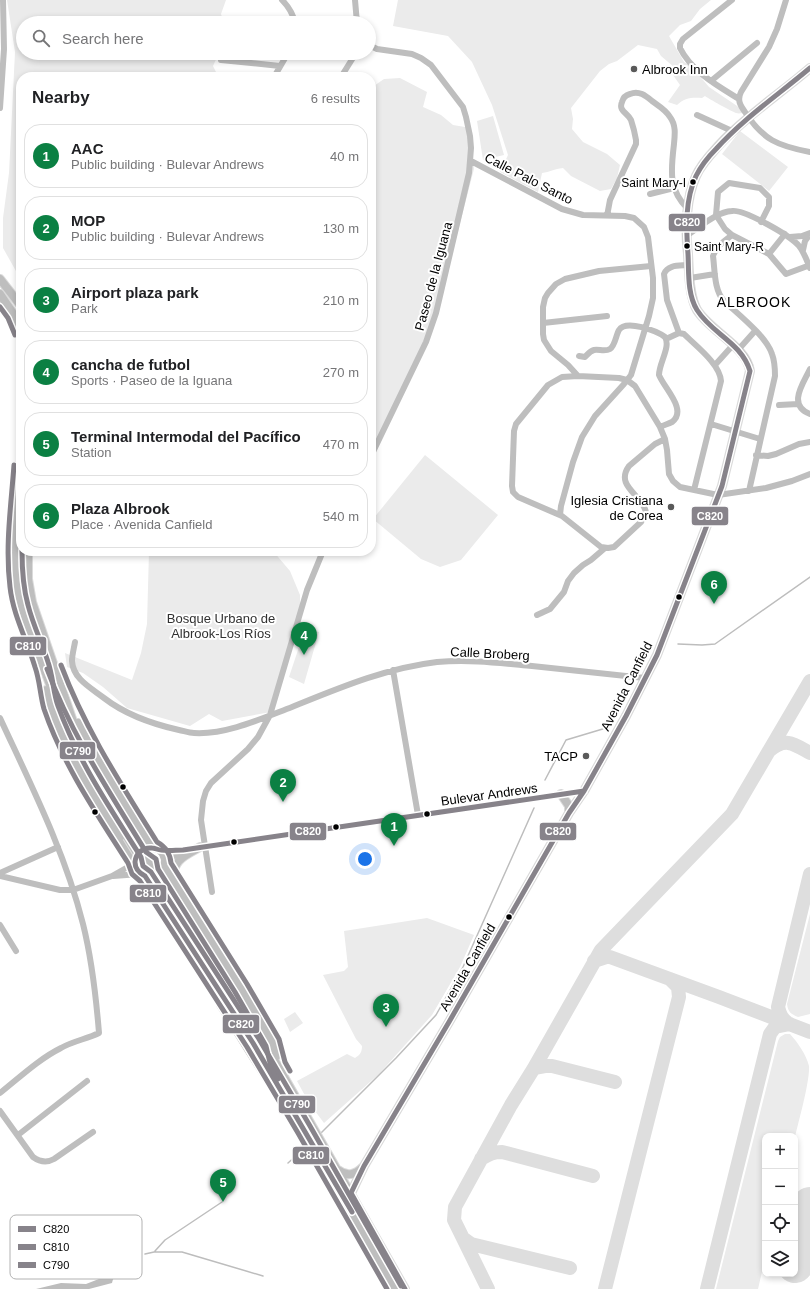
<!DOCTYPE html>
<html lang="en">
<head>
<meta charset="utf-8">
<style>
	:root { --surface:#fff; --page:#f6f6f6; --text:#202124; --muted:#757577; --line:#e0e0e0; --accent:#0b8043 }
	body { margin:0; font-family:Helvetica,sans-serif; background:var(--page); color:var(--text) }
	.controls { position:absolute; right:12px; bottom:12px; display:grid; overflow:hidden; border-radius:8px; box-shadow:0 2px 6px #0003 }
	.controls button { width:36px; height:36px; display:grid; place-items:center; padding:0; border:0; border-bottom:1px solid var(--line); background:var(--surface); color:var(--text); font:20px sans-serif }
	.you { position:absolute; left:365px; top:859px; width:14px; height:14px; margin:-10px; border:3px solid #fff; border-radius:50%; background:#1a73e8; box-shadow:0 0 0 6px #1a73e833 }
	.badge { display:grid; place-items:center; width:26px; height:26px; border-radius:50%; background:var(--accent); color:#fff; font-size:13px; font-weight:700 }
	.pin { position:absolute; translate:-50% -33px; filter:drop-shadow(0 1px 2px #0008) }
	.pin::after { content:''; position:absolute; top:21px; width:14px; height:12px; background:inherit; clip-path:polygon(0 0,100% 0,50% 100%) }
	.list { margin:0; padding:0; list-style:none }
	h2 { display:flex; justify-content:space-between; align-items:center; height:52px; margin:0; padding:0 16px; font-size:17px }
	h2 small { font-size:13px; font-weight:400; color:var(--muted) }
	.list li { display:grid; grid-template-columns:26px 1fr auto; gap:12px; align-items:center; box-sizing:border-box; height:64px; margin:0 8px 8px; padding:0 8px; border:1px solid var(--line); border-radius:16px }
	.list b { display:block; font-size:15px; white-space:nowrap }
	.list p { margin:0; font-size:13px; white-space:nowrap; color:var(--muted) }
	.list em { font-size:13px; font-style:normal; color:var(--muted) }
	.icon { flex:none; width:22px; height:22px; fill:none; stroke:currentColor; stroke-width:2; stroke-linecap:round; stroke-linejoin:round }
	.map { position:relative; flex:none; width:810px; height:1289px; overflow:hidden }
	.search { position:absolute; background:var(--surface); box-shadow:0 2px 6px #0003; left:16px; top:16px; width:360px; height:44px; display:flex; align-items:center; gap:10px; box-sizing:border-box; padding:0 14px; border-radius:22px; color:var(--muted); font-size:15px }
	.panel { position:absolute; background:var(--surface); box-shadow:0 2px 6px #0003; left:16px; top:72px; width:360px; height:484px; border-radius:16px }
	.map>svg:first-child { display:block }
	.green { fill:#ebebeb }
	.water { fill:#bdbdbd }
	.lines { fill:none; stroke-linecap:round; stroke-linejoin:round }
	.stream { stroke:#bdbdbd; stroke-width:1.5 }
	.taxiway { stroke:#dedede; stroke-width:14 }
	.runway { stroke:#dedede; stroke-width:36 }
	.major-casing { stroke:#dbdbdb; stroke-width:10 }
	.minor { stroke:#bebebe; stroke-width:6 }
	.major { stroke:#bebebe; stroke-width:8 }
	.major-bridge-casing { stroke:#dbdbdb; stroke-width:10; stroke-linecap:butt }
	.major-bridge { stroke:#bebebe; stroke-width:8 }
	.bus-1-casing { stroke:#fff; stroke-width:8 }
	.bus-2-casing { stroke:#fff; stroke-width:8 }
	.bus-3-casing { stroke:#fff; stroke-width:8 }
	.bus-1 { stroke:#87838a; stroke-width:5 }
	.bus-2 { stroke:#87838a; stroke-width:5 }
	.bus-3 { stroke:#87838a; stroke-width:5 }
	.poi-dot { fill:#595959; stroke:#fff; stroke-width:1.5 }
	.bus-dot { fill:#000; stroke:#fff; stroke-width:1.5 }
	.labels { text-anchor:middle; stroke-width:4; stroke-linejoin:round; paint-order:stroke }
	.bus-label { font-size:12px; fill:#000; stroke:#fff; text-anchor:end }
	.poi-label { font-size:13px; fill:#000; stroke:#fff; text-anchor:end }
	.street-label { font-size:13px; fill:#000; stroke:#fff }
	.park-label { font-size:13px; fill:#313131; stroke:#fff }
	.neighbourhood-label { font-size:14px; letter-spacing:1px; fill:#000; stroke:#fff }
	.key { fill:#fff; stroke:#b2b2b2; stroke-width:1 }
	.key-label { font-size:11px; fill:#000 }
	.line-badge { stroke:#fff; stroke-width:1.5 }
	.badge-label { font-size:11px; text-anchor:middle; font-weight:bold; fill:#fff }
</style>
</head>
<body>
<div class="map">
<svg width="810" height="1289" viewBox="0 0 810 1289">
	<rect width="100%" height="100%" fill="#fff"/>
	<path class="green" d="M7 0H226L221 14 224 23H23V53H219L213 66 217 74 232 77H21V280L3 248V218L9 173 15 52Z
		M398 0H711L700 9 691 21 680 25 669 36 684 62 692 67 709 87 746 112C743 113 739 114 736 113 731 111 709 99 705 96L702 98C692 97 684 98 677 105L668 102 680 85 673 75 674 67 661 56 657 49 638 45 617 61 609 64 600 71 571 108 573 119 572 129 583 142 607 154 620 165 617 178 611 189 600 191 571 176 563 168C554 169 550 172 542 173L538 192 500 172 508 155 492 105 472 62 448 36 393 26Z
		M400 78 427 92 423 107 441 115 453 125 471 128 474 169 451 258 427 340 371 455V88L384 79Z
		M493 116 504 155 483 160 477 121Z
		M740 131 788 167 769 191 722 154Z
		M425 455 498 515 461 560 440 567 421 559 373 519Z
		M149 551H273L290 571 300 595V613L271 712 222 721 209 714 190 726 127 708 103 687 83 673 67 667 65 653 132 680 141 653 147 624Z
		M305 629 319 632 304 684 289 677Z
		M810 914V1014L798 1017C791 1014 788 1012 787 1004Z
		M427 918 474 935 460 967 432 1015 379 1074 324 1123 309 1103 297 1081 347 1054 355 1058C360 1055 362 1052 362 1046L356 1039 323 975 344 971 348 967 344 931Z
		M295 1012 303 1023 290 1032 284 1019Z
		M785 1034H790C798 1043 806 1054 809 1066 810 1081 799 1120 795 1137L765 1136V1259L758 1289H716L778 1041 780 1037Z"/>
	<path class="water" d="M129 1251 130 1255 127 1257C123 1270 115 1271 112 1283L89 1289H36L61 1283 86 1284 104 1277 108 1270H114L125 1253Z"/>
	<g class="lines">
		<path class="stream" d="M678 644 702 645 715 644 810 577
			M545 780 566 740 606 728 609 719
			M218 1003 217 1006 292 1126
			M297 1135 305 1148
			M319 1135 396 1058 436 1015 463 967 534 808
			M288 1163 309 1144
			M155 1251 165 1240 222 1202
			M145 1254 154 1252H182L263 1276
			M127 1258 134 1255"/>
		<path class="taxiway" d="M770 750C786 737 794 744 810 753
			M594 961 606 957H610L719 997 810 1032
			M789 1024C782 1019 780 1015 778 1007L810 874
			M534 1068 545 1066H552L615 1082
			M481 1159C489 1154 493 1152 502 1152L593 1176
			M464 1239 471 1244 570 1268
			M488 1289 454 1220 455 1207 511 1105 534 1068 601 950 732 814 810 681
			M605 1289 679 997 678 987 670 979
			M707 1289 770 1034 775 1027 790 1024"/>
		<path class="runway" d="M795 1265 810 1205"/>
		<defs>
			<path id="major" d="M0 279 21 306
				M0 294 14 315 21 332
				M21 466 16 535V559L17 588 25 617 71 741 83 763 127 837
				M28 551V579L32 602 79 739 106 789 134 834
				M46 690C63 753 101 806 135 861
				M78 723 96 757 152 848
				M561 794 569 806V813
				M164 865 241 988 273 1043 276 1056
				M145 876 166 909
				M174 880C171 860 186 855 200 847
				M171 895 209 951 244 1007 405 1289
				M166 900C246 1028 321 1158 395 1289
				M338 1170C347 1177 355 1175 363 1167
				M351 1193 364 1166 449 1022 569 813 584 791 626 716 657 655 722 486 750 371C747 347 710 331 697 310 689 296 689 270 688 254 685 229 686 198 696 176 701 164 711 154 720 144 747 115 780 94 810 68"/>
		</defs>
		<use href="#major" class="major-casing"/>
		<path class="minor" d="M282 0C289 7 293 14 295 23
			M355 0 357 23
			M732 0 683 39 680 44V48C691 71 718 86 739 99
			M786 0 777 29 769 47 741 92C737 100 740 105 745 112 763 140 778 146 810 152
			M227 21 246 23
			M369 45 377 49 412 54 421 58 431 65 463 107 466 117 470 136 471 148 469 173 436 313 426 342 371 456
			M221 60 280 66
			M274 77 288 53
			M341 77 356 53
			M711 81 757 43
			M0 108 4 49 3 0
			M697 115 732 131
			M471 161 562 209 583 215 625 216 634 218 644 227 648 237 653 278V298L649 316 631 375 624 384 595 416 582 437 573 462 561 506 560 515
			M650 194 674 188
			M607 216 610 200 636 144V140C635 134 633 126 631 120 628 113 618 111 622 102 623 98 626 95 630 94 639 90 646 96 652 101 659 106 666 110 670 117 676 125 675 134 674 144 671 169 668 190 688 209
			M761 222 769 206V197L760 188 729 183 718 192 716 215 725 229 732 235 769 254 786 274 810 265
			M732 235C725 241 716 246 713 256 715 271 714 290 724 301 739 315 766 336 772 354 775 362 775 369 775 376L749 491
			M686 236C700 227 716 212 732 211 744 209 791 236 799 246 804 252 807 261 810 268
			M790 237 802 236 810 233
			M803 250 805 241 810 234
			M769 254 785 234
			M689 265C680 266 668 264 664 274L667 300 679 333 684 334C696 346 720 364 721 381L694 490
			M690 278 715 274
			M543 323 607 316
			M666 339 679 333
			M738 350 755 331
			M579 356 585 357C588 354 590 351 594 350 599 349 605 352 610 349 615 346 616 335 619 330 626 319 657 331 665 337 671 347 659 363 659 375 664 388 688 410 672 422 668 424 664 425 660 427
			M715 365 733 345
			M810 369C803 384 787 405 810 414
			M578 376 568 365 551 351 544 340 543 334V307L545 298 548 293 556 284 565 279 599 271 651 266
			M779 405 798 404
			M711 424 760 439
			M665 439 655 444 629 466C614 487 644 495 646 513L641 522 614 547 608 548 601 547 562 516 518 497 513 492 512 486 514 431 516 424 548 385 562 377 578 376 619 378 627 380 635 386 660 427 665 439 667 450 669 474 673 481 680 487 718 495 766 488 792 481 810 474
			M756 455 768 456 776 454 799 444 810 442
			M537 615 550 609 564 592 568 581 574 573 583 565 591 560 605 548
			M75 642C74 648 72 655 72 661 73 679 91 688 104 698 126 715 152 724 179 730 184 731 189 733 194 733 226 735 263 718 292 707 339 688 386 668 437 662 469 659 500 663 532 666 570 670 608 674 645 678
			M393 670 418 815
			M0 718C31 785 65 852 83 924 92 960 96 996 99 1033 87 1039 73 1041 61 1048 39 1059 20 1077 0 1093
			M134 862a15 15 0 1 1 30 0a15 15 0 1 1-30 0Z
			M157 850H183L584 791
			M164 863 183 850
			M0 873 58 847
			M0 876 60 890H73L112 876 135 863
			M113 876 140 874
			M212 892 201 820 203 801 206 791 211 783 248 749 258 737 270 715 307 590 323 551
			M0 925 16 951
			M0 1111 33 1157C40 1162 47 1163 54 1159L93 1132
			M18 1135 87 1081"/>
		<use href="#major" class="major"/>
		<defs>
			<path id="major-bridge" d="M134 834 171 895
				M127 837 166 900"/>
		</defs>
		<use href="#major-bridge" class="major-bridge-casing"/>
		<use href="#major-bridge" class="major-bridge"/>
		<defs>
			<path id="bus-1" d="M352 1212 253 1043 145 876C139 873 135 869 135 862 136 853 143 847 152 848 155 848 158 850 161 850 168 851 176 850 183 850L584 791
				M405 1289 351 1193 364 1166 449 1022 569 813 584 791 626 716 657 655 722 486 750 371C741 342 712 334 697 310 687 294 689 271 688 254 686 227 685 200 696 176 701 166 708 157 716 149 744 118 778 95 810 68"/>
			<path id="bus-2" d="M0 307 8 318 15 335
				M14 465C11 506 5 546 10 587 13 615 27 640 35 667 40 681 40 695 44 709 63 765 97 814 128 863L132 874 140 881 247 1047 298 1133 387 1289
				M47 669C72 736 109 791 146 852L156 859 158 869 235 992 266 1046 271 1067 278 1079"/>
			<path id="bus-3" d="M22 551C22 569 23 587 28 605 33 625 42 643 48 662 53 676 53 692 58 706 78 761 110 808 141 857L143 866 151 872 259 1039 310 1126 401 1286
				M61 665C85 729 121 784 157 842 166 847 170 853 171 863L247 984 279 1039 285 1062 290 1071"/>
		</defs>
		<use href="#bus-1" class="bus-1-casing"/>
		<use href="#bus-2" class="bus-2-casing"/>
		<use href="#bus-3" class="bus-3-casing"/>
		<use href="#bus-1" class="bus-1"/>
		<use href="#bus-2" class="bus-2"/>
		<use href="#bus-3" class="bus-3"/>
	</g>
	<g class="poi-dot">
		<circle cx="634" cy="69" r="4"/>
		<circle cx="671" cy="507" r="4"/>
		<circle cx="586" cy="756" r="4"/>
	</g>
	<g class="bus-dot">
		<circle cx="693" cy="182" r="3.5"/>
		<circle cx="687" cy="246" r="3.5"/>
		<circle cx="679" cy="597" r="3.5"/>
		<circle cx="123" cy="787" r="3.5"/>
		<circle cx="95" cy="812" r="3.5"/>
		<circle cx="427" cy="814" r="3.5"/>
		<circle cx="336" cy="827" r="3.5"/>
		<circle cx="234" cy="842" r="3.5"/>
		<circle cx="509" cy="917" r="3.5"/>
	</g>
	<g class="labels">
		<g class="bus-label">
			<text x="686" y="187">Saint Mary-I</text>
			<text x="694" y="251" text-anchor="start">Saint Mary-R</text>
		</g>
		<g class="poi-label">
			<text x="642" y="74" text-anchor="start">Albrook Inn</text>
			<text x="663" y="505">Iglesia Cristiana<tspan x="663" dy="15">de Corea</tspan></text>
			<text x="578" y="761">TACP</text>
		</g>
		<g class="street-label">
			<text transform="translate(529 178) rotate(27)" y="5">Calle Palo Santo</text>
			<text transform="translate(433 276) rotate(-75)" y="5">Paseo de la Iguana</text>
			<text transform="translate(490 653) rotate(3)" y="5">Calle Broberg</text>
			<text transform="translate(626 686) rotate(-63)" y="5">Avenida Canfield</text>
			<text transform="translate(489 794) rotate(-8)" y="5">Bulevar Andrews</text>
			<text transform="translate(467 967) rotate(-60)" y="5">Avenida Canfield</text>
		</g>
		<g class="park-label">
			<text x="221" y="623">Bosque Urbano de<tspan x="221" dy="15">Albrook-Los Ríos</tspan></text>
		</g>
		<g class="neighbourhood-label">
			<text x="754" y="307">ALBROOK</text>
		</g>
	</g>
	<rect x="10" y="1215" width="132" height="64" rx="6" class="key"/>
	<rect x="18" y="1226" width="18" height="6" fill="#87838a"/>
	<rect x="18" y="1244" width="18" height="6" fill="#87838a"/>
	<rect x="18" y="1262" width="18" height="6" fill="#87838a"/>
	<g class="key-label">
		<text x="43" y="1233">C820</text>
		<text x="43" y="1251">C810</text>
		<text x="43" y="1269">C790</text>
	</g>
	<g class="line-badge">
		<rect x="668" y="213" width="38" height="19" rx="4" fill="#87838a"/>
		<rect x="691" y="506" width="38" height="20" rx="4" fill="#87838a"/>
		<rect x="9" y="636" width="38" height="20" rx="4" fill="#87838a"/>
		<rect x="59" y="741" width="37" height="19" rx="4" fill="#87838a"/>
		<rect x="289" y="822" width="38" height="19" rx="4" fill="#87838a"/>
		<rect x="539" y="822" width="38" height="19" rx="4" fill="#87838a"/>
		<rect x="129" y="884" width="38" height="19" rx="4" fill="#87838a"/>
		<rect x="222" y="1014" width="38" height="20" rx="4" fill="#87838a"/>
		<rect x="278" y="1095" width="38" height="19" rx="4" fill="#87838a"/>
		<rect x="292" y="1146" width="38" height="19" rx="4" fill="#87838a"/>
	</g>
	<g class="badge-label">
		<text x="687" y="226">C820</text>
		<text x="710" y="520">C820</text>
		<text x="28" y="650">C810</text>
		<text x="78" y="755">C790</text>
		<text x="308" y="835">C820</text>
		<text x="558" y="835">C820</text>
		<text x="148" y="897">C810</text>
		<text x="241" y="1028">C820</text>
		<text x="297" y="1108">C790</text>
		<text x="311" y="1159">C810</text>
	</g>
</svg>
<div class="controls">
<button>+</button>
<button>−</button>
<button><svg class="icon" aria-label="locate" viewBox="0 0 24 24"><circle cx="12" cy="12" r="6"/><path d="M12 2v4M12 18v4M2 12h4M18 12h4"/></svg></button>
<button><svg class="icon" aria-label="layers" viewBox="0 0 24 24"><path d="M12 4l9 5-9 5-9-5zM3 14l9 5 9-5"/></svg></button>
</div>
<div class="you"></div>
<div class="pin badge" style="left:394px;top:846px">1</div>
<div class="pin badge" style="left:283px;top:802px">2</div>
<div class="pin badge" style="left:386px;top:1027px">3</div>
<div class="pin badge" style="left:304px;top:655px">4</div>
<div class="pin badge" style="left:223px;top:1202px">5</div>
<div class="pin badge" style="left:714px;top:604px">6</div>
<div class="search"><svg class="icon" aria-label="search" viewBox="0 0 24 24"><circle cx="10" cy="10" r="6"/><path d="M15 15l6 6"/></svg>Search here</div>
<section class="panel">
<h2>Nearby<small>6 results</small></h2>
<ul class="list">
<li><span class="badge">1</span><div><b>AAC</b><p>Public building · Bulevar Andrews</p></div><em>40 m</em></li>
<li><span class="badge">2</span><div><b>MOP</b><p>Public building · Bulevar Andrews</p></div><em>130 m</em></li>
<li><span class="badge">3</span><div><b>Airport plaza park</b><p>Park</p></div><em>210 m</em></li>
<li><span class="badge">4</span><div><b>cancha de futbol</b><p>Sports · Paseo de la Iguana</p></div><em>270 m</em></li>
<li><span class="badge">5</span><div><b>Terminal Intermodal del Pacífico</b><p>Station</p></div><em>470 m</em></li>
<li><span class="badge">6</span><div><b>Plaza Albrook</b><p>Place · Avenida Canfield</p></div><em>540 m</em></li>
</ul>
</section>
</div>
</body>
</html>
